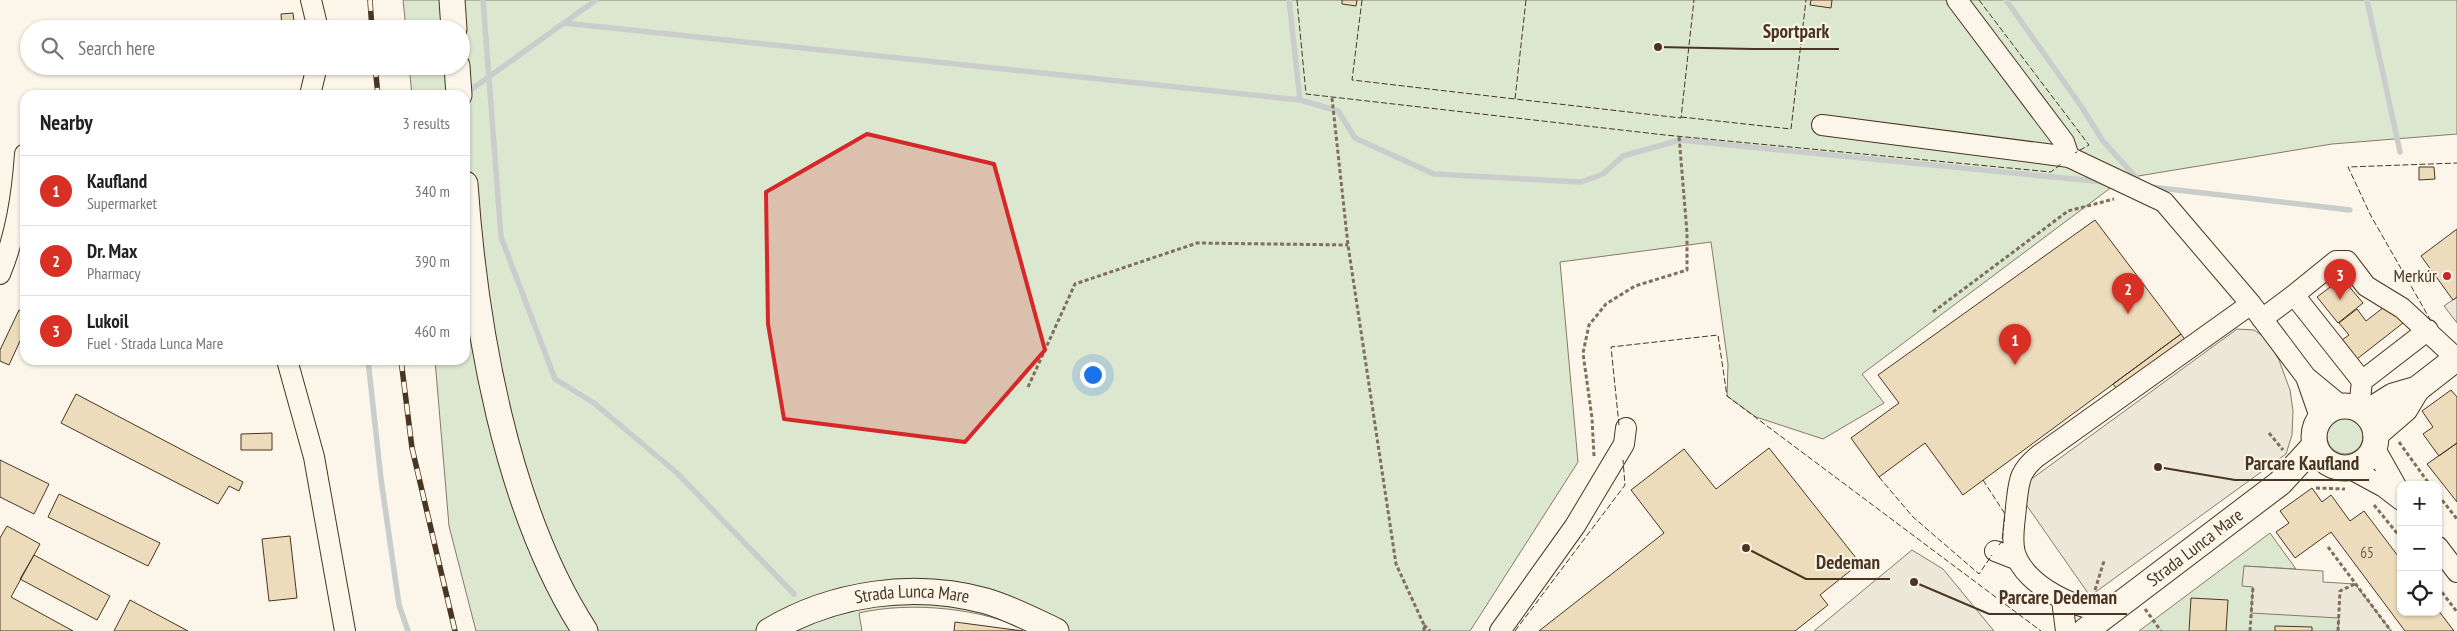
<!DOCTYPE html>
<html lang="en">
<head>
<meta charset="utf-8">
<style>
	:root { --surface:#fff; --page:#f2f2f2; --text:#222; --muted:#767676; --line:#e0e0e0; --accent:#d93025 }
	body { margin:0; font-family:"PT Sans Narrow",sans-serif; background:var(--page); color:var(--text) }
	.controls { position:absolute; right:15px; bottom:15px; display:grid; overflow:hidden; border-radius:10px; box-shadow:0 1px 4px #0004 }
	.controls button { width:45px; height:45px; display:grid; place-items:center; padding:0; border:0; border-bottom:1px solid var(--line); background:var(--surface); color:var(--text); font:25px sans-serif }
	.you { position:absolute; left:1092px; top:374px; width:18px; height:18px; margin:-12px; border:4px solid #fff; border-radius:50%; background:#1a73e8; box-shadow:0 0 0 8px #1a73e833 }
	.badge { display:grid; place-items:center; width:32px; height:32px; border-radius:50%; background:var(--accent); color:#fff; font-size:16px; font-weight:700 }
	.pin { position:absolute; translate:-50% -41px; filter:drop-shadow(0 1px 2px #0008) }
	.pin::after { content:''; position:absolute; top:26px; width:18px; height:15px; background:inherit; clip-path:polygon(0 0,100% 0,50% 100%) }
	.list { margin:0; padding:0; list-style:none }
	h2 { display:flex; justify-content:space-between; align-items:center; height:65px; margin:0; padding:0 20px; font-size:21px }
	h2 small { font-size:16px; font-weight:400; color:var(--muted) }
	.list li { display:grid; grid-template-columns:32px 1fr auto; gap:15px; align-items:center; box-sizing:border-box; height:70px; padding:0 20px; border-top:1px solid var(--line) }
	.list b { display:block; font-size:19px; white-space:nowrap }
	.list p { margin:0; font-size:16px; white-space:nowrap; color:var(--muted) }
	.list em { font-size:16px; font-style:normal; color:var(--muted) }
	.icon { flex:none; width:28px; height:28px; fill:none; stroke:currentColor; stroke-width:2; stroke-linecap:round; stroke-linejoin:round }
	.map { position:relative; flex:none; width:2457px; height:631px; overflow:hidden }
	.search { position:absolute; background:var(--surface); box-shadow:0 1px 4px #0004; left:20px; top:20px; width:450px; height:55px; display:flex; align-items:center; gap:12px; box-sizing:border-box; padding:0 18px; border-radius:28px; color:var(--muted); font-size:19px }
	.panel { position:absolute; background:var(--surface); box-shadow:0 1px 4px #0004; left:20px; top:90px; width:450px; height:275px; border-radius:15px }
	.map>svg:first-child { display:block }
	.green { fill:#dce7d0; stroke:#887966 }
	.parking { fill:#ede7d9; stroke:#887966 }
	.lines { fill:none; stroke-linecap:round; stroke-linejoin:round }
	.stream { stroke:#c9cecd; stroke-width:5.5 }
	.building { fill:#ecdcbc; stroke:#4a3520 }
	.minor-casing { stroke:#4a3520; stroke-width:22 }
	.major-casing { stroke:#4a3520; stroke-width:27 }
	.path { stroke:#7f6f5c; stroke-width:3; stroke-dasharray:4 2.5; stroke-linecap:butt }
	.minor { stroke:#fbf6e9; stroke-width:20 }
	.major { stroke:#fbf6e9; stroke-width:25 }
	.rail-casing { stroke:#4a3520; stroke-width:5.5 }
	.rail { stroke:#fbf6e9; stroke-width:4; stroke-dasharray:11; stroke-linecap:butt }
	.fence { stroke:#4a3520; stroke-width:1; stroke-dasharray:6 2.5; stroke-linecap:butt }
	.marked { fill:#d62828; fill-opacity:0.2; stroke:#d62828; stroke-width:4; stroke-linejoin:round }
	.poi-dot { fill:#c62828; stroke:#fbf6e9; stroke-width:2 }
	.labels { text-anchor:middle; stroke-width:4; stroke-linejoin:round; paint-order:stroke }
	.number-label { font-size:15px; fill:#725f47 }
	.poi-label { font-size:18px; fill:#4a3520; stroke:#fbf6e9; text-anchor:end }
	.street-label { font-size:18px; fill:#4a3520; stroke:#fbf6e9 }
	.leader { fill:none; stroke:#4a3520; stroke-width:2 }
	.callout-dot { fill:#4a3520; stroke:#fbf6e9; stroke-width:2 }
	.callout-label { font-size:19px; text-anchor:middle; font-weight:bold; fill:#4a3520; stroke:#fbf6e9; stroke-width:4; stroke-linejoin:round; paint-order:stroke }
</style>
</head>
<body>
<div class="map">
<svg width="2457" height="631" viewBox="0 0 2457 631">
	<rect width="100%" height="100%" fill="#fbf6e9"/>
	<path class="green" d="M403 0H2457V134L2332 144 2126 178 2109 189 1862 374 1884 403 1823 439 1756 417 1727 396 1728 364 1711 242 1560 262 1578 462 1470 631H1029C982 608 911 601 859 613L862 631H476L449 526 435 360H465V95H412L409 66H461V29H406Z
		M2327 436a18 18 0 1 1 36 0a18 18 0 1 1-36 0Z
		M2270 533 2296 569 2244 566 2253 587 2339 618 2338 631H2139Z"/>
	<path class="parking" d="M2457 297V323L2444 306Z
		M2237 329 2254 330 2267 339 2279 360 2290 390 2293 411 2292 435 2286 454 2090 596 2025 503 2030 480Z
		M1912 550 1943 569 1994 631H1814Z
		M2244 566 2323 571V582L2355 584 2391 631H2338L2339 618 2251 613 2253 587 2242 586Z"/>
	<g class="lines">
		<path class="stream" d="M483 0 501 237 555 379 594 403 677 473 794 594
			M1289 0 1300 100
			M2006 0 2081 106 2103 141 2141 183
			M2367 0 2400 152
			M564 23 1300 100 1338 111 1355 138 1434 174 1581 182 1603 174 1623 156 1680 140 2104 182
			M465 94 596 0
			M2151 187 2350 210
			M368 360 381 479 399 605 408 631"/>
	</g>
	<path class="building" d="M1342 0H1357L1356 6 1342 4Z
		M1811 0H1832L1831 8 1810 5Z
		M293 13 295 29H282L281 14Z
		M2419 167H2434L2435 179 2419 180Z
		M2095 220 2181 334 1963 495 1925 443 1879 477 1851 438 1899 403 1878 375Z
		M2457 229V297L2453 300 2421 256Z
		M2342 278 2363 303 2338 323 2317 297Z
		M2388 304 2403 323 2357 359 2342 340 2349 335 2339 323 2357 309 2366 321Z
		M19 310 25 312V330L9 365 0 361V350Z
		M2181 334 2188 344 2121 394 2113 384Z
		M2451 390 2457 397V443L2439 456 2423 434 2433 427 2422 411Z
		M76 394 243 482 239 491 229 486 218 504 61 423Z
		M272 433V450H241V434Z
		M2457 443V502L2427 464Z
		M1769 448 1860 563 1820 595 1828 605 1795 631H1539L1664 533 1631 490 1684 449 1716 489Z
		M0 460 49 484 34 514 0 497Z
		M2312 488 2322 502 2331 495 2350 521 2364 511 2401 560V612H2438V610L2454 631H2405L2331 532 2295 558 2276 532 2289 523 2280 511Z
		M59 494 160 543 148 566 48 517Z
		M7 526 40 544 11 597 73 631H0V538Z
		M290 536 297 598 269 601 262 539Z
		M34 555 110 596 97 620 20 579Z
		M2191 598 2228 600 2226 631H2189Z
		M130 600 188 631H114Z
		M955 622 1023 631H954Z
		M2275 626 2312 627V631H2275Z"/>
	<g class="lines">
		<defs>
			<path id="minor" d="M311 0 318 29
				M1957 0 2064 142 2069 157
				M310 95 317 66
				M1822 125 2069 157 2164 202 2251 304 2306 377 2340 405
				M0 274C16 235 22 196 25 154
				M2262 319 2294 295
				M287 360 314 457 345 631
				M2306 377 2320 417
				M2362 381 2428 330
				M2359 409 2362 381 2294 295 2336 261H2347L2366 286 2402 308 2457 359
				M2374 447 2401 495
				M2349 468 2384 487 2401 500
				M2438 547 2457 572
				M1995 551 2018 560
				M2062 600 2066 631
				M2112 610C2080 613 2025 586 2015 553 2011 539 2015 521 2016 507 2019 482 2018 472 2038 456L2251 304
				M1500 631 1575 526 1624 444 1626 428"/>
			<g id="major">
				<path d="M452 0 454 29"/>
				<path d="M457 66 459 95"/>
				<path d="M465 184C475 327 506 509 585 631"/>
				<circle cx="2345" cy="437" r="31"/>
				<path d="M2366 413 2393 396 2417 389 2457 358"/>
				<path d="M2376 434 2405 409 2417 389"/>
				<path id="s1" d="M769 631C833 593 913 581 986 601 1010 608 1033 620 1056 631"/>
				<path id="s2" d="M2085 631 2280 483 2314 446"/>
			</g>
		</defs>
		<use href="#minor" class="minor-casing"/>
		<use href="#major" class="major-casing"/>
		<path class="path" d="M1332 98 1348 245 1396 564 1424 625V631
			M1933 312 2068 211 2114 199
			M1028 387 1075 284 1197 243 1348 245
			M2269 433 2283 450
			M2399 442 2430 485
			M1594 456 1592 418 1583 353 1589 325 1606 304 1635 286 1687 270V233L1679 136
			M2316 488 2345 489
			M2438 495 2457 519
			M2374 505 2401 538
			M2328 547 2391 631
			M2438 587 2457 612
			M2095 590 2104 561
			M2145 609 2161 631
			M1424 625 1430 631
			M2250 631 2253 587
			M2338 631 2340 591 2355 584"/>
		<use href="#minor" class="minor"/>
		<use href="#major" class="major"/>
		<defs>
			<path id="rail" d="M370 0 372 29
				M375 66 378 95
				M401 360 412 448 455 631"/>
		</defs>
		<use href="#rail" class="rail-casing"/>
		<use href="#rail" class="rail"/>
		<path class="fence" d="M1297 0 1306 94 1665 135 2051 172 2061 164
			M1362 0 1352 80 1515 99V97
			M1526 0 1515 99 1681 118 1694 0
			M1979 0 2089 145 2075 153
			M1681 117 1791 129 1806 0
			M2431 321 2371 216 2348 167 2457 163
			M1619 425 1611 347 1718 335 1727 396 2041 631
			M1879 477 1913 517 1979 574 1992 555
			M1983 480 2005 514 2002 541 1999 545
			M1515 631 1625 485 1623 460"/>
	</g>
	<path class="marked" d="M867 134 994 164 1045 350 965 442 784 419 768 324 766 192Z"/>
	<circle class="poi-dot" cx="2447" cy="276" r="5"/>
	<g class="labels">
		<g class="number-label">
			<text x="2367" y="558">65</text>
		</g>
		<g class="poi-label">
			<text x="2437" y="282">Merkúr</text>
		</g>
		<g class="street-label">
			<text dy="6" stroke="none"><textPath href="#s2" startOffset="138">Strada Lunca Mare</textPath></text>
			<text dy="6" stroke="none"><textPath href="#s1" startOffset="150">Strada Lunca Mare</textPath></text>
		</g>
	</g>
	<path class="leader" d="M1658 47L1753 49H1839M2158 467L2235 480H2369M1746 548L1806 579H1890M1914 582L1989 614H2127"/>
	<g class="callout-dot">
		<circle cx="1658" cy="47" r="5"/>
		<circle cx="2158" cy="467" r="5"/>
		<circle cx="1746" cy="548" r="5"/>
		<circle cx="1914" cy="582" r="5"/>
	</g>
	<g class="callout-label">
		<text x="1796" y="38">Sportpark</text>
		<text x="2302" y="470">Parcare Kaufland</text>
		<text x="1848" y="569">Dedeman</text>
		<text x="2058" y="604">Parcare Dedeman</text>
	</g>
</svg>
<div class="controls">
<button>+</button>
<button>−</button>
<button><svg class="icon" aria-label="locate" viewBox="0 0 24 24"><circle cx="12" cy="12" r="6"/><path d="M12 2v4M12 18v4M2 12h4M18 12h4"/></svg></button>
</div>
<div class="you"></div>
<div class="pin badge" style="left:2015px;top:365px">1</div>
<div class="pin badge" style="left:2128px;top:314px">2</div>
<div class="pin badge" style="left:2340px;top:300px">3</div>
<div class="search"><svg class="icon" aria-label="search" viewBox="0 0 24 24"><circle cx="10" cy="10" r="6"/><path d="M15 15l6 6"/></svg>Search here</div>
<section class="panel">
<h2>Nearby<small>3 results</small></h2>
<ul class="list">
<li><span class="badge">1</span><div><b>Kaufland</b><p>Supermarket</p></div><em>340 m</em></li>
<li><span class="badge">2</span><div><b>Dr. Max</b><p>Pharmacy</p></div><em>390 m</em></li>
<li><span class="badge">3</span><div><b>Lukoil</b><p>Fuel · Strada Lunca Mare</p></div><em>460 m</em></li>
</ul>
</section>
</div>
</body>
</html>
